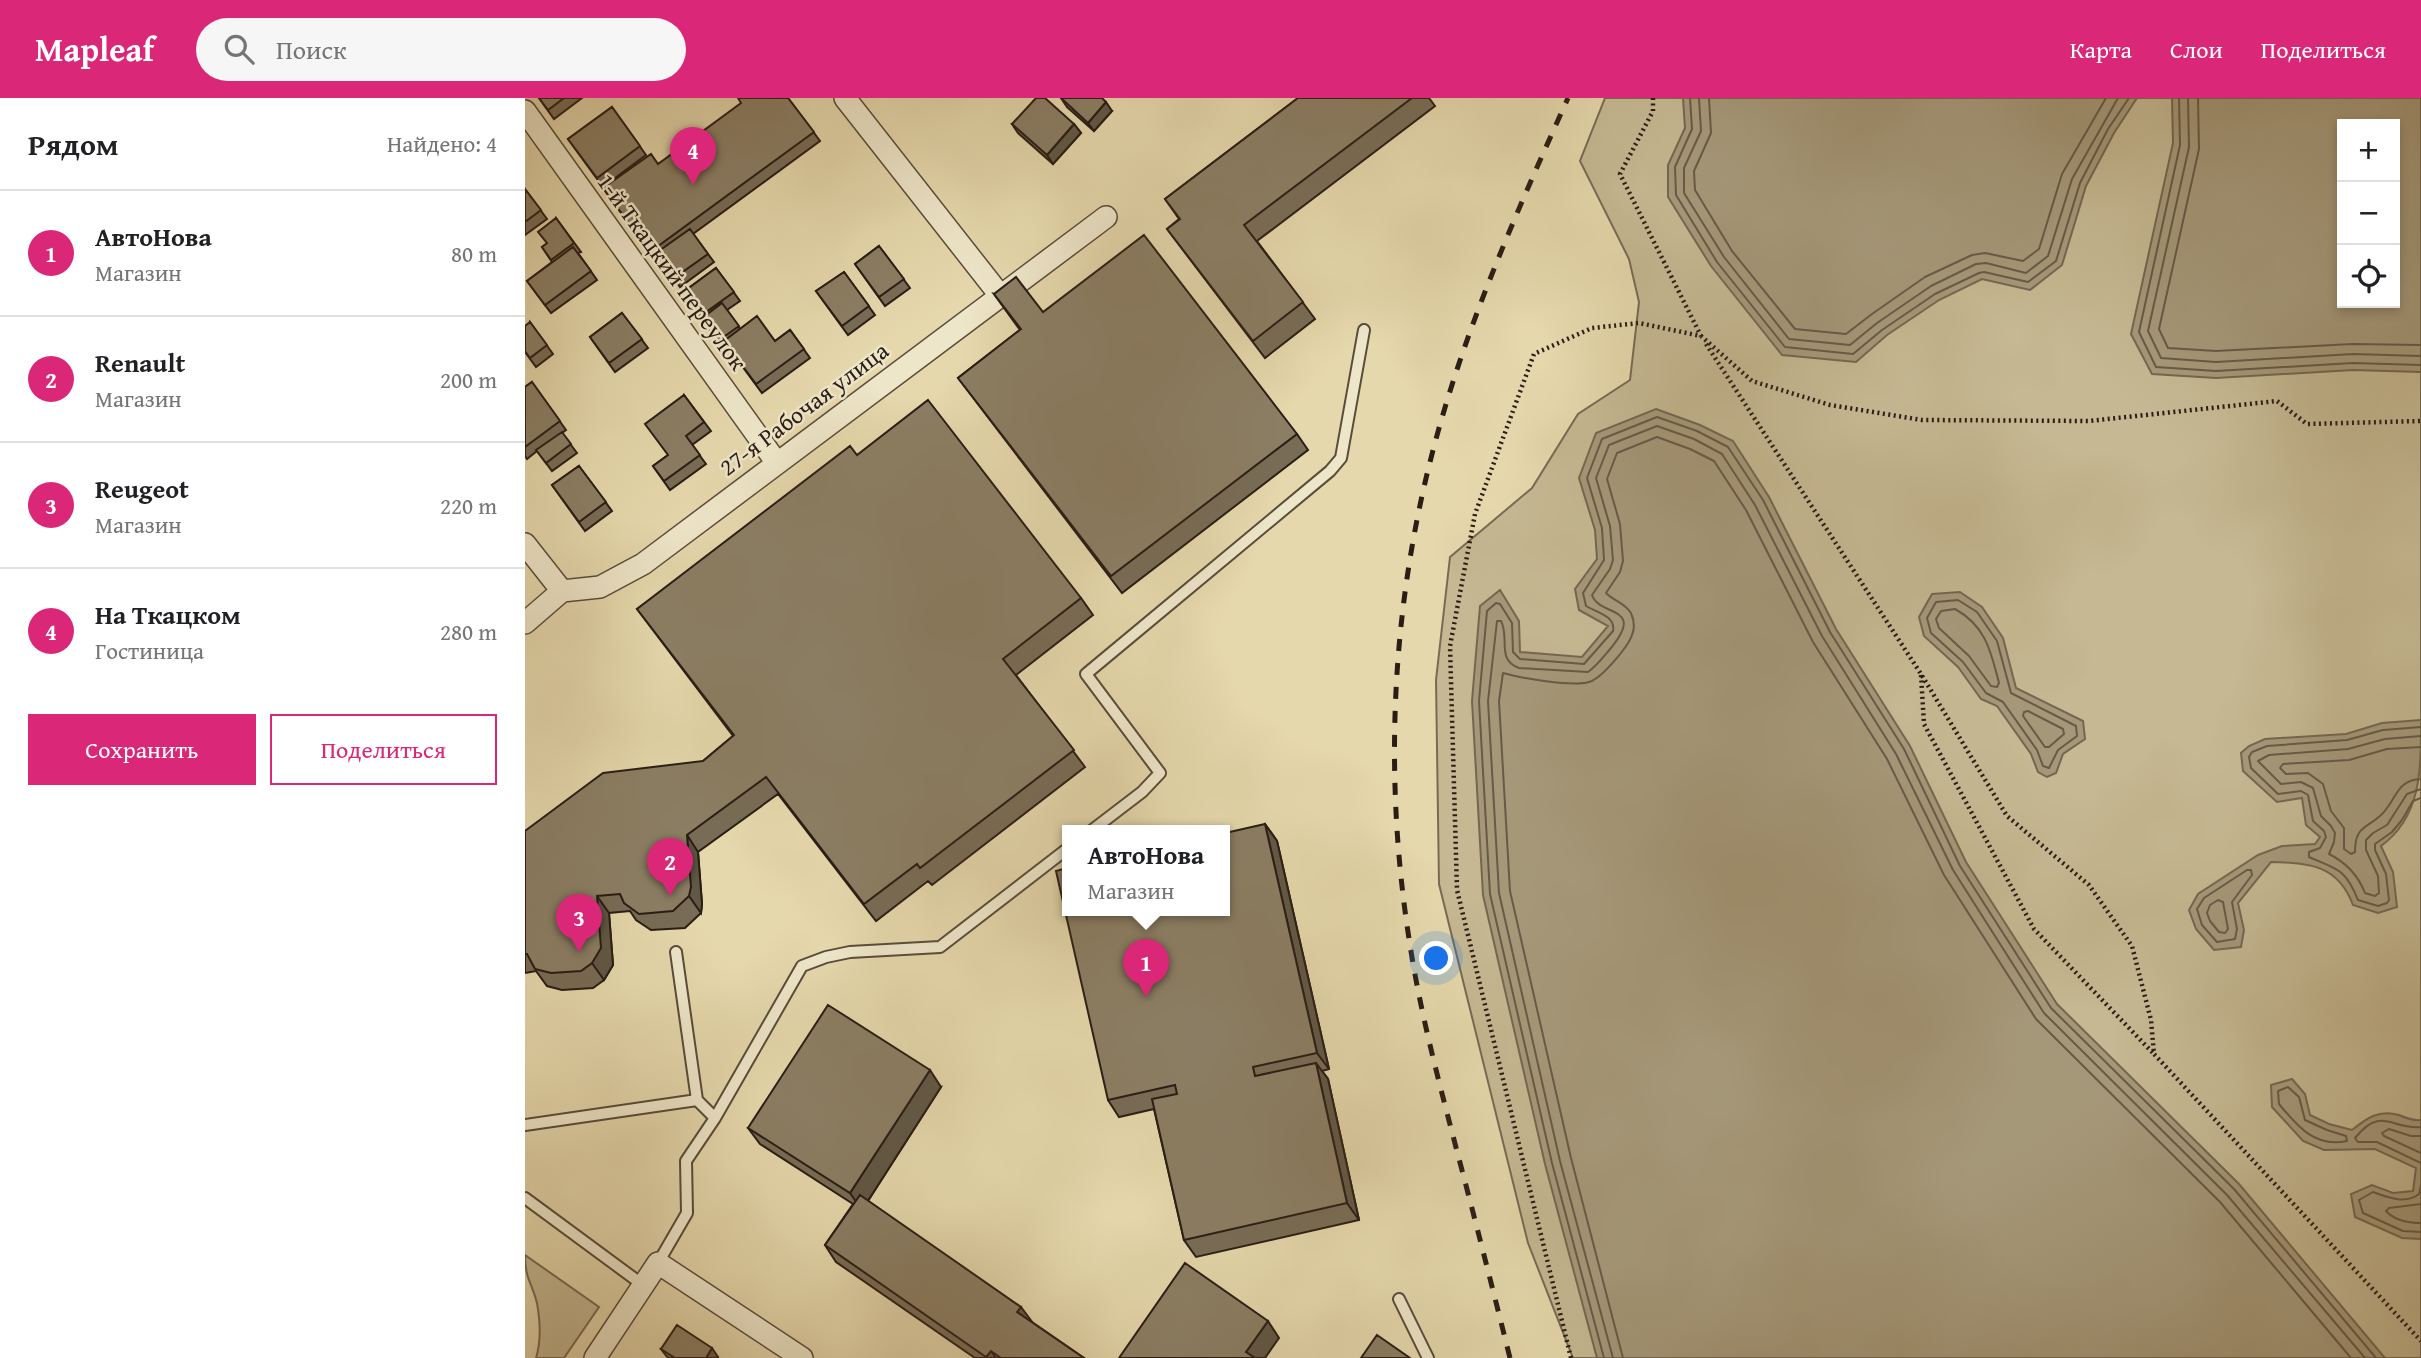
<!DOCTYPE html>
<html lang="ru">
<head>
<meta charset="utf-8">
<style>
	:root { --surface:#fff; --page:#f6f6f6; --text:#202124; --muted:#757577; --line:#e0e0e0; --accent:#db2777 }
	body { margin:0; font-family:"Gentium Book Plus",serif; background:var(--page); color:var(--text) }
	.controls { position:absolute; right:21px; top:21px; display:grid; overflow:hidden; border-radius:0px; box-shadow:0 4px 10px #0003 }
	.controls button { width:63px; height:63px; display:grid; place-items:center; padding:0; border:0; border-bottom:2px solid var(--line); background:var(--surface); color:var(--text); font:35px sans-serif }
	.you { position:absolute; left:912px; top:861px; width:24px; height:24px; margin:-18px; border:5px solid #fff; border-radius:50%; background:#1a73e8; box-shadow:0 0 0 10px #1a73e833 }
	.badge { display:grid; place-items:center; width:46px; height:46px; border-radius:50%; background:var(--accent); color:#fff; font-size:23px; font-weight:700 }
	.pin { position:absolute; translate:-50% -58px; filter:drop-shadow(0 2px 4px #0008) }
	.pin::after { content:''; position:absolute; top:37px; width:24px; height:21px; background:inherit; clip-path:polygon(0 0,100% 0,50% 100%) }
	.popup { position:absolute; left:537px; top:727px; width:168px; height:91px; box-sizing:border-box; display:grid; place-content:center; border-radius:0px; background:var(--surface); filter:drop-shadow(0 2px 5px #0005); font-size:23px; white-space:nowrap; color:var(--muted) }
	.popup b { font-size:26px; color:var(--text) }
	.popup::after { content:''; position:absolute; left:50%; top:100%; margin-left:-14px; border:14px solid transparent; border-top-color:var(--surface) }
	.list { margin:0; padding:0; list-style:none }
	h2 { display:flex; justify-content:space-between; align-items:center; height:91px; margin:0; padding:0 28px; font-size:30px }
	h2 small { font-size:23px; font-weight:400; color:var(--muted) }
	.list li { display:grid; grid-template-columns:46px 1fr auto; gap:21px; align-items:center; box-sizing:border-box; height:126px; padding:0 28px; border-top:2px solid var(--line) }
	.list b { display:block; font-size:26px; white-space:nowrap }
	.list p { margin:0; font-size:23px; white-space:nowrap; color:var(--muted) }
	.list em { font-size:23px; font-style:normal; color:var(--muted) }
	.actions { display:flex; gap:14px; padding:21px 28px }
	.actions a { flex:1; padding:16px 0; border:2px solid var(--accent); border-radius:0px; text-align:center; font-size:24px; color:var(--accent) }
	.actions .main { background:var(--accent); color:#fff }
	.icon { flex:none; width:38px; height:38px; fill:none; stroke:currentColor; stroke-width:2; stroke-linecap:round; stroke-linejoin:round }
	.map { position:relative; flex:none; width:1896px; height:1260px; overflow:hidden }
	header { display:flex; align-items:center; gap:42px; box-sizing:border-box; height:98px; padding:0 35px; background:var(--accent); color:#fff }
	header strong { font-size:33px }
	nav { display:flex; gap:38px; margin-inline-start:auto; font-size:24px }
	.search { width:490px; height:63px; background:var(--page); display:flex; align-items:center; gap:18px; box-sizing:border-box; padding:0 24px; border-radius:38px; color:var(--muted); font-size:26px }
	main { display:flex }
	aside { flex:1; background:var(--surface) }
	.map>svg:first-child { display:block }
	.green { fill:#c5b892; stroke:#786a54; stroke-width:2; fill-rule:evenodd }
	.water { fill:#a59879; stroke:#746751; stroke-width:2; fill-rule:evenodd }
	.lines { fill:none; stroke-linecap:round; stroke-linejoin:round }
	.shore { stroke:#685a47; stroke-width:2 }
	.lane-casing { stroke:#594c3b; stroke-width:14 }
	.street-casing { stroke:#594c3b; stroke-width:24 }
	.path { stroke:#2a1d15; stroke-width:4.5; stroke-dasharray:2 3.5; stroke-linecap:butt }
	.lane { stroke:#eee6c9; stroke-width:10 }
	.street { stroke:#eee6c9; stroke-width:21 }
	.rail { stroke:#2a1d15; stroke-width:5; stroke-dasharray:12 12; stroke-linecap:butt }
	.wall { fill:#786c56; stroke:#2a1d15; stroke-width:2 }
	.shaded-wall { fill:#615846; stroke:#2a1d15; stroke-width:2 }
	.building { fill:#8b7e64; stroke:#2a1d15; stroke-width:2 }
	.labels { text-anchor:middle; stroke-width:5; stroke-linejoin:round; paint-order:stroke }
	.street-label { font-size:24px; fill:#2a1d15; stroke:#eee6c9 }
</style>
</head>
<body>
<header>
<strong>Mapleaf</strong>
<div class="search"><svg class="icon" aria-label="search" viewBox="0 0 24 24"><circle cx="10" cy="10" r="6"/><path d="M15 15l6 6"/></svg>Поиск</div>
<nav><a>Карта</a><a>Слои</a><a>Поделиться</a></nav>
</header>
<main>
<aside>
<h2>Рядом<small>Найдено: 4</small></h2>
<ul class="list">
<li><span class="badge">1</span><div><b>АвтоНова</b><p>Магазин</p></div><em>80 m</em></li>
<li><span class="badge">2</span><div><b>Renault</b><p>Магазин</p></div><em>200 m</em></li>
<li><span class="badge">3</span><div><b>Reugeot</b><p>Магазин</p></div><em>220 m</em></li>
<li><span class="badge">4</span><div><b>На Ткацком</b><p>Гостиница</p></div><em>280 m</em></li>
</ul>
<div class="actions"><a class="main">Сохранить</a><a>Поделиться</a></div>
</aside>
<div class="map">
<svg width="1896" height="1260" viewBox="0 0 1896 1260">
	<rect width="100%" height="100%" fill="#e5d8ac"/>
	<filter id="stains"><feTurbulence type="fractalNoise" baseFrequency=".00286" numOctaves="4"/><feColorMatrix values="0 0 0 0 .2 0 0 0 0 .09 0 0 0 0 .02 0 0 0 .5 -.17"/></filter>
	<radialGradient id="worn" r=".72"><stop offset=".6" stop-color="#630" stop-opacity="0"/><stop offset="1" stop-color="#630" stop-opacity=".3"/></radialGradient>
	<path class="green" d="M1080 0H1896V1260H1048L1003 1145 914 786 911 582 925 459 1007 390 1053 316 1105 282 1114 204 1104 161 1055 63ZM1817 26H1870V205H1817Z
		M0 1157 74 1209 39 1260H11C16 1244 15 1222 12 1205 7 1185 0 1181 0 1157Z"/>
	<path class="water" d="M1158 0H1612L1589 35 1561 88 1537 167 1505 192 1457 181 1414 202 1362 237 1331 264 1257 257 1186 168 1143 99V67L1160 30Z
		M1647 0H1896V274L1828 272 1691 280 1627 276 1606 236 1648 45ZM1817 26H1870V205H1817Z
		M1131 311 1175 327 1208 343 1244 399 1311 531 1385 648 1441 764 1532 906 1714 1086 1860 1260H1072L1020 1066 958 797 947 603 955 508 975 492 994 523 995 554 1057 559 1083 528 1054 512 1050 491 1072 461 1070 432 1054 380 1071 335Z
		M1435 494 1457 509 1478 540 1491 590 1558 623 1560 641 1538 656 1531 675 1522 679 1513 674 1506 656 1472 608 1456 601 1433 569 1399 538 1394 519 1407 496Z
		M1896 622C1896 674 1896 719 1856 748L1868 774 1872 809 1853 815 1828 807C1813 767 1785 765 1746 764L1713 805 1719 832 1716 849 1689 852 1671 831 1664 812 1673 796 1733 757 1757 748 1790 746 1795 739 1781 727 1777 700 1752 704 1718 673 1716 655 1724 648 1740 641 1821 636 1857 625Z
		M1767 981 1780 996 1785 1017 1804 1026 1827 1032C1842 1020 1854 1011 1874 1017 1881 1020 1888 1023 1896 1022V1141L1877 1140 1830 1119 1826 1096 1847 1087 1868 1095 1888 1093 1891 1070 1850 1051 1799 1052 1778 1043 1747 1009 1746 987Z"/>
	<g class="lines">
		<path class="shore" d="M1165 0 1167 31 1150 69 1151 97 1192 164 1260 249 1328 256 1357 232 1410 196 1454 175 1459 174 1503 184 1531 163 1555 85 1583 31 1604 0
			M1174 0 1176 33 1159 70V95L1199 159 1264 241 1325 247 1352 225 1406 188 1451 166 1461 165 1501 175 1523 158 1547 81 1593 0
			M1184 0 1186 35 1169 73 1170 92 1207 153 1270 231 1321 236 1347 216 1400 179 1447 157 1460 155 1498 163 1514 151 1537 76 1581 0
			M1654 0 1655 47 1614 234 1631 269 1691 273 1828 265 1896 267
			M1663 0 1664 49 1623 233 1636 260 1691 264 1828 256 1896 258
			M1673 0 1674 51 1634 231 1643 250 1691 253 1827 246 1896 247
			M1433 502 1452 514 1472 543 1486 595 1551 628 1552 638 1533 652 1524 670 1518 668 1512 652 1478 604 1461 595 1438 564 1406 535 1402 520 1411 504Z
			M1430 511C1461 528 1466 554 1474 585L1472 589 1466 588 1444 558 1414 530 1411 521 1416 513Z
			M1503 613 1538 631 1539 636 1524 649H1520L1498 618 1499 614Z
			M1896 629 1858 632 1822 642 1742 648 1727 654 1724 659 1726 670 1753 696 1776 693 1783 697 1788 723 1799 733 1801 739 1795 750 1784 754V759C1813 772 1820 770 1833 802L1853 808 1862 805 1864 802 1861 776 1850 752V746L1867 734 1877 722 1888 703 1896 700
			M1896 638 1860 641 1823 651 1744 657 1733 663 1756 686 1776 684 1788 690 1796 718 1806 728 1810 735 1809 744 1804 756C1822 765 1833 777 1840 795L1850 798 1854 795 1853 778 1841 752V742L1848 735 1862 727 1882 696 1896 691
			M1896 649 1862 651 1824 662 1758 666 1755 670 1761 676 1783 675 1798 686 1806 713 1819 730V751L1826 756 1830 754C1830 727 1842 731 1857 716 1872 701 1871 682 1896 681
			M1722 772H1726L1727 777 1707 804 1712 831 1710 841 1692 844 1677 827 1672 811 1679 800Z
			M1693 802 1698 804 1703 831 1700 835 1694 834 1685 823 1682 815 1685 807Z
			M1763 989 1774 999 1780 1022 1802 1032 1821 1038 1822 1043C1790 1050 1772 1028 1754 1006L1753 993Z
			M1896 1029C1866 1032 1857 1007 1830 1040L1833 1044H1852L1896 1065
			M1896 1038H1886L1864 1031 1857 1035 1859 1038 1896 1055
			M1896 1087 1894 1096C1880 1107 1862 1099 1848 1094L1834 1102 1838 1115 1878 1133 1896 1134
			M1896 1106 1864 1110 1861 1113C1870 1123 1883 1125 1896 1125
			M1079 1260 1027 1065 965 796 954 603 962 513 971 505 975 506 987 525 988 554 995 561 1059 566 1088 533C1091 518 1071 514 1061 508L1058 495 1079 462 1077 430 1062 380 1077 341 1132 319 1172 333 1203 349 1238 402 1305 534 1379 651 1435 768 1526 910 1709 1091 1851 1260
			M1088 1260 1035 1063 974 795 963 603 972 523H976C985 540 971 562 994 570L1063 574C1072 568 1079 558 1086 550 1121 507 1074 519 1067 497L1085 471 1088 462 1085 428 1071 380 1084 347 1132 328 1169 341 1197 356 1230 407 1297 538 1371 656 1428 772 1519 915 1702 1097 1840 1260
			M1098 1260 1046 1060 985 793 974 603 978 575C996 580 1046 589 1064 584 1076 581 1103 549 1107 537 1110 530 1109 522 1106 515 1100 505 1089 503 1081 495L1095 474 1098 463 1095 426 1082 381 1092 355 1132 339 1165 351 1189 363 1221 412 1288 544 1362 661 1419 777 1511 921 1695 1104 1826 1260"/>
		<defs>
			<path id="lane" d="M566 733 617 694 635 675 561 576 805 373 816 360 839 232
				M151 854 172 1002 190 1020
				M0 1027 172 1002
				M0 1100 118 1187
				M133 1165 162 1115 161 1063 190 1020 277 868 301 859 325 854 415 849 542 751
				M874 1201 903 1260"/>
			<path id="street" d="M320 0 474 196
				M0 13 252 365
				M0 446 37 493
				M0 525 37 493 75 489 118 466 581 119
				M70 1260 133 1165 277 1260"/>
		</defs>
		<use href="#lane" class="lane-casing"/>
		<use href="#street" class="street-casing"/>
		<path class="path" d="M1128 0V13L1095 76 1176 238
			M1181 246 1396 576 1482 718 1564 787 1607 848 1626 922 1629 956 1896 1243
			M1396 577 1399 626 1509 831 1628 955
			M1046 1260 932 792 925 548 950 416 1009 256 1067 230 1114 225 1176 238 1227 283 1305 307 1397 322 1564 323 1752 303 1782 326 1896 323"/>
		<use href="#lane" class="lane"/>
		<use href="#street" class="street"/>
		<path class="rail" d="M985 1260C968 1192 951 1125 933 1057 915 988 896 918 885 847 858 679 866 506 911 341 943 223 993 111 1043 0"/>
	</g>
	<path class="wall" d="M14 0H57L29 21Z
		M263 0 295 43 168 136 189 164 155 189 135 160 131 163 78 90 133 66Z
		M536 0 587 13 569 33 542 9Z
		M773 0H904L910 8 732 143 790 221 740 260 642 131 654 121 640 101Z
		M87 9 121 57 78 89 43 41Z
		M487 26H549L556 35 528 66 493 35Z
		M0 91 22 121 0 137Z
		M31 120 56 154 53 155 72 182 26 215 2 183 27 164 17 149 22 146Z
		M354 148 385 190 360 208 330 166Z
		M191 170 215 203 202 212 215 231 250 243 265 232 285 260 237 295 203 249 199 252 157 195Z
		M319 174 350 217 323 237 291 193Z
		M469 196 518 214 772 336 783 352 597 495 433 280 495 232Z
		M97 215 123 250 90 274 65 239Z
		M5 224 28 256 11 269 0 254Z
		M7 284 41 332 37 335 52 355 27 373 12 353 2 361 0 358V289Z
		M159 297 186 333 167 347 181 366 145 392 128 368 143 357Z
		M332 357 556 500 568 517 491 577 560 669 407 787 403 783 351 823 253 696 173 754 177 806 176 815 160 830 126 832 111 822 105 813 84 815 88 867 79 882 68 890 37 892 22 888 11 873 0 875V733L178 663 208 638 112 511Z
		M54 368 87 413 60 433 27 387Z
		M740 726 752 743 804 971 797 973 803 981 834 1122 671 1159 659 1142 629 1011 594 1019 583 1002Z
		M416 989 343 1103 507 1224 559 1260H450L311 1164 300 1147 328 1106 235 1046 223 1030Z
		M136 1251 193 1259V1260H143Z"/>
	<path class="shaded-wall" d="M581 4 587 13 569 33 563 25Z
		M549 26 556 35 528 66 522 57Z
		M740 726 752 743 804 971 792 955Z
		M162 737 173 754 177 806 176 815 164 798Z
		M72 798 84 815 88 867 79 882 67 865Z
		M791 965 803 981 834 1122 822 1105Z
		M405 972 416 989 337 1112 325 1095Z
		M496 1209 508 1225 492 1214Z
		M743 1223 754 1240 740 1260H726L721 1254Z
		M187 1250 193 1259V1260H181Z
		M466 1253 471 1260H462L461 1259Z"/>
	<path class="building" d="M14 0H39L23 12Z
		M213 0H263L289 34 125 154 78 90 126 56 133 66 216 5Z
		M511 0H520L549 26 522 57 487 26Z
		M536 0H577L581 4 563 25Z
		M773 0H887L719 127 778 204 728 243 642 131 655 121 640 101Z
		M87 9 115 48 72 80 43 41Z
		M0 91 16 112 0 124Z
		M31 120 49 145 26 162 17 149 22 145 13 134Z
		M165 131 183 156 149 180 131 155Z
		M619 137 772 336 586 478 433 280 496 231 469 196 491 179 518 214Z
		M354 148 379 181 354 199 330 166Z
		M48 149 66 173 20 207 2 183Z
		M191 170 209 194 174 219 157 195Z
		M319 174 344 208 317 228 291 193Z
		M197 205 214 228 193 243 176 221Z
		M97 215 117 241 84 265 65 239Z
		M232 218 250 243 265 232 279 251 231 286 199 243Z
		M5 224 22 247 5 260 0 253V228Z
		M7 284 35 323 0 349V289Z
		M159 297 179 324 161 338 175 357 139 383 128 368 143 357 120 326Z
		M403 302 556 500 478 561 549 652 395 770 392 766 339 806 241 679 162 737 166 789 164 798 148 813 114 816 99 805 95 796 72 798 76 850 67 865 56 873 26 875 10 871 2 856H0V733L78 675 178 663 209 637 112 511 325 348 332 357Z
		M37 334 46 346 21 365 11 352Z
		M54 368 81 404 54 424 27 387Z
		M740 726 792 955 728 969 730 978 791 965 822 1105 659 1142 627 1001 652 996 650 987 583 1002 531 773 542 770V813H700V735Z
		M303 907 405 972 325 1095 223 1030Z
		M335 1097 496 1209 492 1214 559 1260H476L466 1253 461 1259 300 1147Z
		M660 1165 743 1223 721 1254 730 1260H594Z
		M152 1227 187 1250 181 1260H150L136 1251Z
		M852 1237 885 1260H836Z"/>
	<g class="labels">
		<g class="street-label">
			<text transform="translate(147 174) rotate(54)" y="8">1-й Ткацкий переулок</text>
			<text transform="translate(279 311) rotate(-37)" y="8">27-я Рабочая улица</text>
		</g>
	</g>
	<rect width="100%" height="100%" filter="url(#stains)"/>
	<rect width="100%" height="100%" fill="url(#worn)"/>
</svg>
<div class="controls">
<button>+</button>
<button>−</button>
<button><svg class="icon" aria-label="locate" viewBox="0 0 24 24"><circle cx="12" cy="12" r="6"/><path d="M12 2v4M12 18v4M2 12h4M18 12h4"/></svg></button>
</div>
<div class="you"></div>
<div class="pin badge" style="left:621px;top:899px">1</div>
<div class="popup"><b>АвтоНова</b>Магазин</div>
<div class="pin badge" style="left:145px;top:798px">2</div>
<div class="pin badge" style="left:54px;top:854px">3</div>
<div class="pin badge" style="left:168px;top:87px">4</div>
</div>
</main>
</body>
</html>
